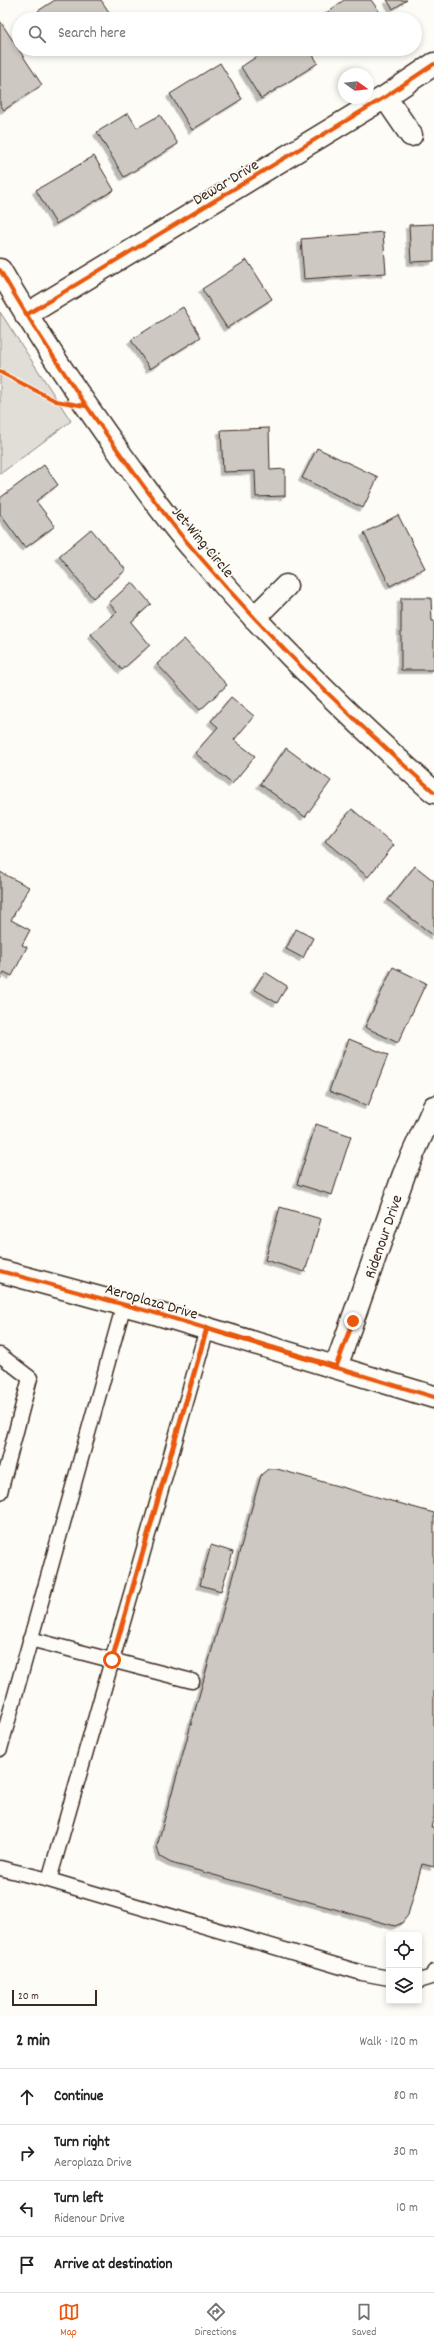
<!DOCTYPE html>
<html lang="en">
<head>
<meta charset="utf-8">
<style>
	:root { --surface:#fff; --page:#f6f6f6; --text:#202124; --muted:#757577; --line:#e0e0e0; --accent:#ea580c }
	body { margin:0; font-family:Dekko,sans-serif; background:var(--page); color:var(--text) }
	.controls { position:absolute; right:12px; bottom:12px; display:grid; overflow:hidden; border-radius:4px; box-shadow:0 2px 6px #0003 }
	.controls button { width:36px; height:36px; display:grid; place-items:center; padding:0; border:0; border-bottom:1px solid var(--line); background:var(--surface); color:var(--text); font:20px sans-serif }
	.compass { position:absolute; left:338px; top:68px; width:36px; height:36px; border-radius:50%; background:var(--surface); box-shadow:0 2px 6px #0003; rotate:105deg }
	.scale { position:absolute; left:12px; bottom:10px; width:85px; box-sizing:border-box; padding-left:4px; border:2px solid #3b2a1e; border-top:0; font-size:11px; line-height:14px; white-space:nowrap; color:#3b2a1e; -webkit-text-stroke:3px #fdfcf7; paint-order:stroke }
	.stop { position:absolute; width:12px; height:12px; margin:-9px; border:3px solid #ea580c; border-radius:50%; background:#fff }
	.stop.end { background:#ea580c; border-color:#fff; box-shadow:0 1px 4px #0008 }
	.list { margin:0; padding:0; list-style:none }
	h2 { display:flex; justify-content:space-between; align-items:center; height:52px; margin:0; padding:0 16px; font-size:17px }
	h2 small { font-size:13px; font-weight:400; color:var(--muted) }
	.list li { display:grid; grid-template-columns:26px 1fr auto; gap:12px; align-items:center; box-sizing:border-box; height:56px; padding:0 16px; border-top:1px solid var(--line) }
	.list b { display:block; font-size:15px; white-space:nowrap }
	.list p { margin:0; font-size:13px; white-space:nowrap; color:var(--muted) }
	.list em { font-size:13px; font-style:normal; color:var(--muted) }
	.icon { flex:none; width:22px; height:22px; fill:none; stroke:currentColor; stroke-width:2; stroke-linecap:round; stroke-linejoin:round }
	.map { position:relative; flex:none; width:434px; height:2016px; overflow:hidden }
	.search { position:absolute; background:var(--surface); box-shadow:0 2px 6px #0003; left:12px; right:12px; top:12px; height:44px; display:flex; align-items:center; gap:10px; box-sizing:border-box; padding:0 14px; border-radius:22px; color:var(--muted); font-size:15px }
	.sheet { height:276px; background:var(--surface) }
	nav { display:flex; justify-content:space-around; align-items:center; box-sizing:border-box; height:56px; border-top:1px solid var(--line); background:var(--surface); font-size:11px; color:var(--muted) }
	nav a { display:grid; justify-items:center; gap:2px }
	nav .on { color:var(--accent) }
	.map>svg:first-child { display:block }
	.green { fill:#e1ded7; stroke:#8e847a }
	.building { fill:#cdc8c2; stroke:#3b2a1e; filter:url(#shadow) }
	.lines { fill:none; stroke-linecap:round; stroke-linejoin:round }
	.lane-casing { stroke:#3b2a1e; stroke-width:17 }
	.street-casing { stroke:#3b2a1e; stroke-width:25 }
	.secondary-casing { stroke:#3b2a1e; stroke-width:25 }
	.lane { stroke:#fdfcf7; stroke-width:14 }
	.street { stroke:#fdfcf7; stroke-width:22 }
	.secondary { stroke:#fdfcf7; stroke-width:22 }
	.cycleway-casing { stroke:#fdfcf7; stroke-width:6 }
	.cycleway { stroke:#e8590c; stroke-width:4 }
	.route { stroke:#ea580c; stroke-width:5 }
	.labels { text-anchor:middle; stroke-width:3; stroke-linejoin:round; paint-order:stroke }
	.street-label { font-size:16px; fill:#3b2a1e; stroke:#fdfcf7 }
</style>
</head>
<body>
<div class="map">
<svg width="434" height="2016" viewBox="0 0 434 2016">
	<defs>
		<filter id="shadow"><feDropShadow dx="-3.5" dy="3.5" stdDeviation="0" flood-color="#0004"/></filter>
	</defs>
	<rect width="100%" height="100%" fill="#fdfcf7"/>
	<filter id="ink" filterUnits="userSpaceOnUse"><feTurbulence type="fractalNoise" baseFrequency=".025" numOctaves="2"/><feDisplacementMap in="SourceGraphic" scale="8" xChannelSelector="R" yChannelSelector="G"/><feConvolveMatrix kernelMatrix="1 2 1 2 8 2 1 2 1" color-interpolation-filters="sRGB"/></filter>
	<g filter="url(#ink)">
		<path class="green" d="M0 312 71 421 0 474Z"/>
		<path class="building" d="M55 0H101L113 18 43 19 38 11Z
			M344 0H371L384 18 318 19Z
			M387 0H407L393 9Z
			M0 21 42 85 4 110 0 104Z
			M268 49H309L318 63 261 99 241 67Z
			M220 63 242 99 192 130 170 94Z
			M128 113 137 128 160 115 178 144 124 177 97 132Z
			M94 156 114 190 56 224 36 190Z
			M434 224V261L411 262 409 225Z
			M383 232 386 273 304 279 301 239Z
			M247 260 272 299 227 328 202 289Z
			M183 307 201 337 150 369 131 340Z
			M269 428 270 470 285 469V496L256 497 255 471 223 472 221 430Z
			M317 448 378 477 363 508 302 478Z
			M44 465 58 485 36 501 55 526 25 548 0 514V498Z
			M398 515 425 568 390 586 364 533Z
			M91 529 126 570 93 598 59 556Z
			M132 582 151 604 131 622 150 645 122 670 91 634 117 612 109 603Z
			M401 598H431L432 621H434V670H401Z
			M184 639 227 685 200 710 157 664Z
			M231 697 254 716 234 740 255 756 232 784 195 753 218 727 211 721Z
			M286 748 331 781 305 817 260 784Z
			M352 809 394 845 368 877 325 841Z
			M415 866 434 881V936L388 900Z
			M0 872 29 887 11 920 30 930 22 945 27 947 12 976 4 972 0 979Z
			M296 929 313 938 303 958 286 949Z
			M393 967 426 983 398 1043 365 1027Z
			M265 972 287 986 277 1003 254 989Z
			M349 1039 388 1055 368 1106 329 1091Z
			M316 1124 351 1136 332 1195 297 1184Z
			M280 1207 321 1219 305 1272 265 1260Z
			M268 1469H277L434 1513V1817L431 1827H434V1867L422 1864 408 1915 402 1923 395 1926 171 1863 160 1857 157 1846 261 1475Z
			M211 1545 233 1552 221 1591 200 1585Z"/>
		<g class="lines">
			<defs>
				<path id="lane" d="M0 1355 30 1378 0 1492
					M30 1639 192 1681
					M0 1749 124 1304
					M0 1868 49 1880 207 1329
					M49 1880 362 1973 389 1978
					M419 1981 432 1977 434 1972"/>
				<path id="street" d="M385 97 411 135
					M0 270C38 336 80 398 124 459 146 489 168 521 193 549 267 636 348 716 434 792
					M26 315 385 97 434 64
					M254 618 286 586
					M336 1367 404 1174 434 1107"/>
				<path id="secondary" d="M0 1271 155 1313 434 1397"/>
			</defs>
			<use href="#lane" class="lane-casing"/>
			<use href="#street" class="street-casing"/>
			<use href="#secondary" class="secondary-casing"/>
			<use href="#lane" class="lane"/>
			<use href="#street" class="street"/>
			<use href="#secondary" class="secondary"/>
			<defs>
				<path id="cycleway" d="M0 270C38 336 80 398 124 459 146 489 168 521 193 549 267 636 348 716 434 792
					M26 315 385 97 434 64
					M0 372 56 401 85 406
					M0 1271 155 1313 434 1397"/>
			</defs>
			<use href="#cycleway" class="cycleway-casing"/>
			<use href="#cycleway" class="cycleway"/>
		</g>
	</g>
	<g class="lines" filter="url(#ink)">
		<path class="route" d="M112 1660 207 1328 336 1367 353 1321"/>
	</g>
	<g class="labels">
		<g class="street-label">
			<text transform="translate(225 181) rotate(-31)" y="6">Dewar Drive</text>
			<text transform="translate(204 541) rotate(50)" y="6">Jet Wing Circle</text>
			<text transform="translate(382 1236) rotate(-71)" y="6">Ridenour Drive</text>
			<text transform="translate(152 1300) rotate(16)" y="6">Aeroplaza Drive</text>
		</g>
	</g>
</svg>
<div class="controls">
<button><svg class="icon" aria-label="locate" viewBox="0 0 24 24"><circle cx="12" cy="12" r="6"/><path d="M12 2v4M12 18v4M2 12h4M18 12h4"/></svg></button>
<button><svg class="icon" aria-label="layers" viewBox="0 0 24 24"><path d="M12 4l9 5-9 5-9-5zM3 14l9 5 9-5"/></svg></button>
</div>
<svg class="compass" viewBox="-18 -18 36 36"><path d="M0-13l5 13h-10z" fill="#e53935"/><path d="M0 13l5-13h-10z" fill="#757577"/></svg>
<div class="scale">20 m</div>
<div class="stop" style="left:112px;top:1660px"></div>
<div class="stop end" style="left:353px;top:1321px"></div>
<div class="search"><svg class="icon" aria-label="search" viewBox="0 0 24 24"><circle cx="10" cy="10" r="6"/><path d="M15 15l6 6"/></svg>Search here</div>
</div>
<section class="sheet">
<h2>2 min<small>Walk · 120 m</small></h2>
<ul class="list">
<li><svg class="icon" aria-label="ahead" viewBox="0 0 24 24"><path d="M12 20V5M6 11l6-6 6 6"/></svg><div><b>Continue</b></div><em>80 m</em></li>
<li><svg class="icon" aria-label="right" viewBox="0 0 24 24"><path d="M7 20v-9h11M14 6l5 5-5 5"/></svg><div><b>Turn right</b><p>Aeroplaza Drive</p></div><em>30 m</em></li>
<li><svg class="icon" aria-label="left" viewBox="0 0 24 24"><path d="M17 20v-9H6M10 6l-5 5 5 5"/></svg><div><b>Turn left</b><p>Ridenour Drive</p></div><em>10 m</em></li>
<li><svg class="icon" aria-label="arrive" viewBox="0 0 24 24"><path d="M6 21V4h12l-3 4 3 4H6"/></svg><div><b>Arrive at destination</b></div></li>
</ul>
</section>
<nav>
<a class="on"><svg class="icon" aria-label="map" viewBox="0 0 24 24"><path d="M3 6l6-2 6 2 6-2v14l-6 2-6-2-6 2zM9 4v14M15 6v14"/></svg>Map</a>
<a><svg class="icon" aria-label="directions" viewBox="0 0 24 24"><path d="M12 3l9 9-9 9-9-9zM9 14v-3h6M13 9l2 2-2 2"/></svg>Directions</a>
<a><svg class="icon" aria-label="saved" viewBox="0 0 24 24"><path d="M7 4h10v16l-5-4-5 4z"/></svg>Saved</a>
</nav>
</body>
</html>
